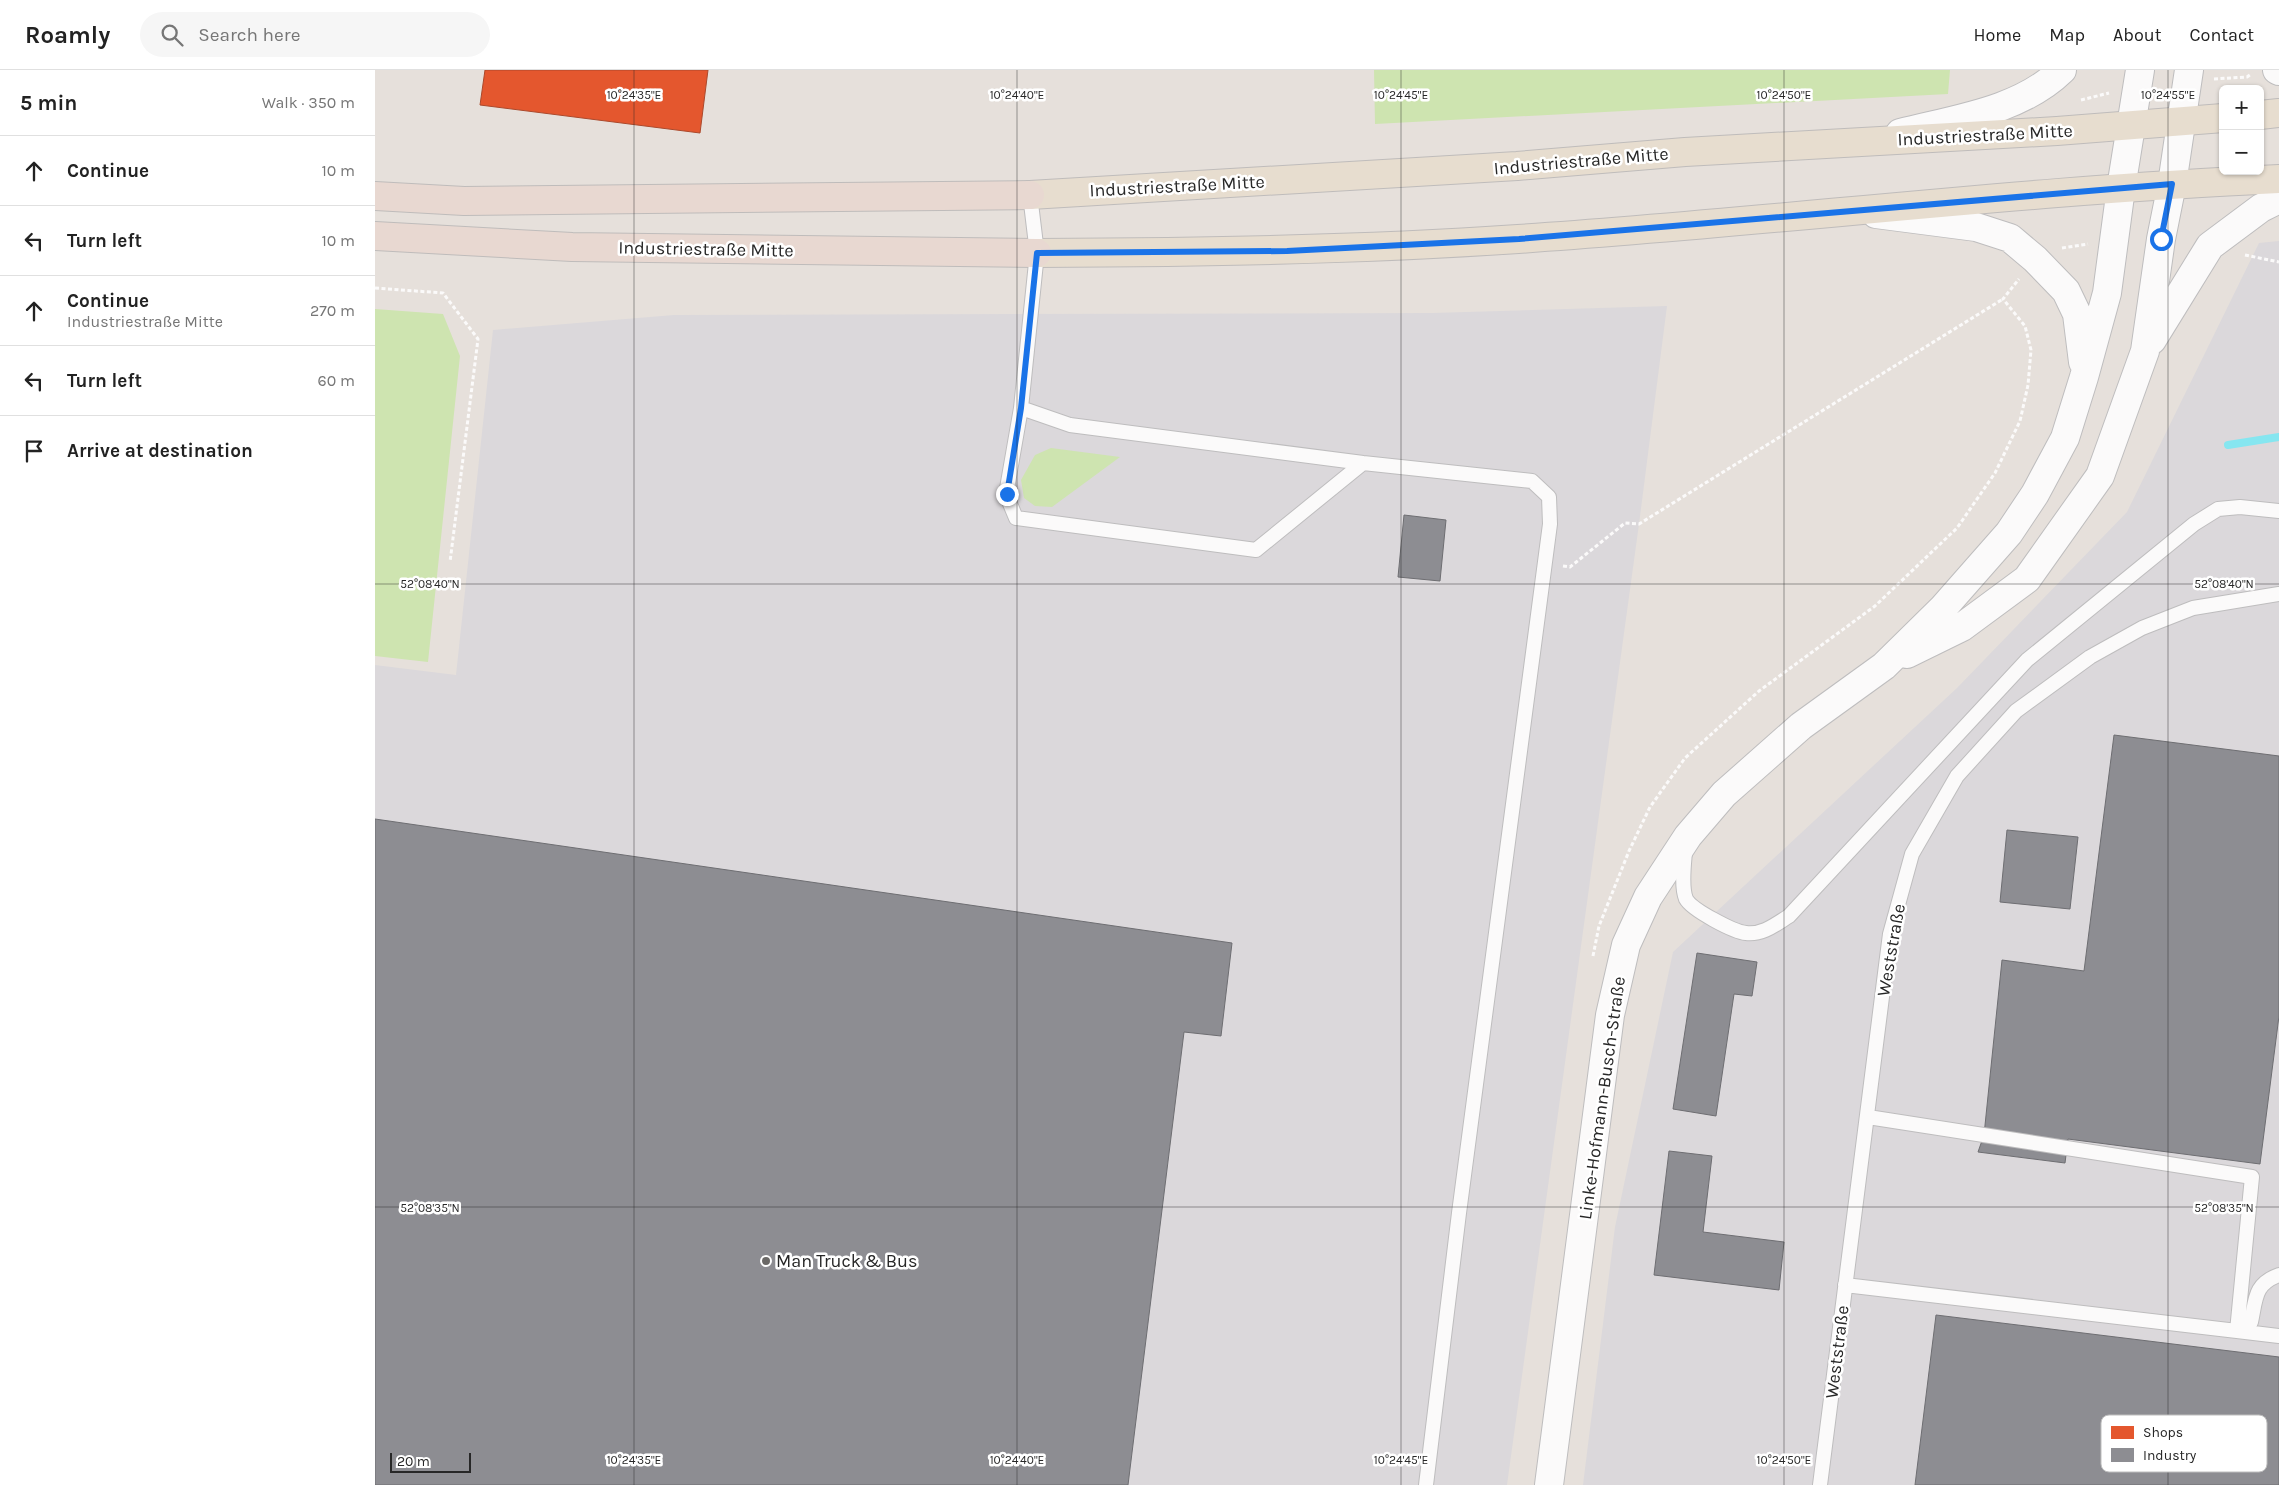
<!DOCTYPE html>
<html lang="en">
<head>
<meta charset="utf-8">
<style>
	:root { --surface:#fff; --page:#f6f6f6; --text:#222; --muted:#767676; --line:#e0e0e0 }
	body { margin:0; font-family:Karla,sans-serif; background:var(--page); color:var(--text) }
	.controls { position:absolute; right:15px; top:15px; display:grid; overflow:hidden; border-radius:8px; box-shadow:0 1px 4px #0004 }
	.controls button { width:45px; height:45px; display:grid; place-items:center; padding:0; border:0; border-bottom:1px solid var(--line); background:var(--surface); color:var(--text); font:25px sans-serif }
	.scale { position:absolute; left:15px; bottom:12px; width:81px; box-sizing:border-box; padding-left:5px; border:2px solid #272727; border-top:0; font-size:14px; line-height:18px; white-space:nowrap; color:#272727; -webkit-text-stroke:4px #fff; paint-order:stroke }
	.stop { position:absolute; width:15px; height:15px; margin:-11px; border:4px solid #1a73e8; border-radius:50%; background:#fff }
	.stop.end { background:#1a73e8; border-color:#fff; box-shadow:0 1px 5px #0008 }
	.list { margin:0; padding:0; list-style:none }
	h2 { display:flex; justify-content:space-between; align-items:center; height:65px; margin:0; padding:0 20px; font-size:21px }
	h2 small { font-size:16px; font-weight:400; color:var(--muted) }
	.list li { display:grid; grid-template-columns:32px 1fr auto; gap:15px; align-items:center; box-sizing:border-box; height:70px; padding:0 20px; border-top:1px solid var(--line) }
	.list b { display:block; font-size:19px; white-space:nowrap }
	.list p { margin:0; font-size:16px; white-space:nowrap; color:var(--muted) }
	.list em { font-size:16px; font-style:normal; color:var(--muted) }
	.icon { flex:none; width:28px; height:28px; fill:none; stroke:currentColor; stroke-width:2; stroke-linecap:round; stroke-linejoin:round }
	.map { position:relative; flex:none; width:1904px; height:1415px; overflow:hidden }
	header { display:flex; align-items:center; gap:30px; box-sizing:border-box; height:70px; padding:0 25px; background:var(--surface); border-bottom:1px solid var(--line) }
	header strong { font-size:24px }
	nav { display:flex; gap:28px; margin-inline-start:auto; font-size:18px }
	.search { width:350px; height:45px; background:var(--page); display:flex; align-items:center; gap:12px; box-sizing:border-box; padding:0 18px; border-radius:28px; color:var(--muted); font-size:19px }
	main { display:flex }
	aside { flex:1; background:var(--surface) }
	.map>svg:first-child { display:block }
	.industrial { fill:#dbd8db }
	.green { fill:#cee4b0 }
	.shops { fill:#e4572e; stroke:#ab492c }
	.industry { fill:#8d8d92; stroke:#6e6e72 }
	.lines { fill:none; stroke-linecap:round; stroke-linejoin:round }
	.stream { stroke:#86e6f0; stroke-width:8 }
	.lane-casing { stroke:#bebdbe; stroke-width:16 }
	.street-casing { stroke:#bebdbe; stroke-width:30 }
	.secondary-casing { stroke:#bebdbe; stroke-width:30 }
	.primary-casing { stroke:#bfbcbb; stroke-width:30 }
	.highway-casing { stroke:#bfbcbb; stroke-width:30 }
	.path { stroke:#fbfafa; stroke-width:3; stroke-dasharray:4 2.5; stroke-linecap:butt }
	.lane { stroke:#fbfafa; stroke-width:14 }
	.street { stroke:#fbfafa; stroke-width:28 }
	.secondary { stroke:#fbfafa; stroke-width:28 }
	.primary { stroke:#e7ddcf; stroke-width:28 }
	.highway { stroke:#e8d8d1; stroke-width:28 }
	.route { stroke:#1a73e8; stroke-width:6 }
	.ticks { fill:none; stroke:#272727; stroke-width:1; stroke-opacity:0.45 }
	.poi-dot { fill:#6a6866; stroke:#fff; stroke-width:2 }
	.labels { text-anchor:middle; stroke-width:5; stroke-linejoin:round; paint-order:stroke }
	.street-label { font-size:18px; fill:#272727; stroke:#fff }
	.poi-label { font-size:18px; fill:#272727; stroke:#fff; text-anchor:start }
	.key { fill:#fff; stroke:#bebebe; stroke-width:1 }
	.key-label { font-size:14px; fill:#272727 }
	.ticks-label { font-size:12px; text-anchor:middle; fill:#272727; stroke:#fff; stroke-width:5; stroke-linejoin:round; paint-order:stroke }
</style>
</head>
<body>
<header>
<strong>Roamly</strong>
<div class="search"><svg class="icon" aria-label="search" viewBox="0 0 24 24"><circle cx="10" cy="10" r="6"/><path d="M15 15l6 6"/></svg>Search here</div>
<nav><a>Home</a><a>Map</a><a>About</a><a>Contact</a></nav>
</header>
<main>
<aside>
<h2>5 min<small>Walk · 350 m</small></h2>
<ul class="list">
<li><svg class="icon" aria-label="ahead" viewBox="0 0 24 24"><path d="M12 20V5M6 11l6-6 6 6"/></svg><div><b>Continue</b></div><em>10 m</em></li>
<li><svg class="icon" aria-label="left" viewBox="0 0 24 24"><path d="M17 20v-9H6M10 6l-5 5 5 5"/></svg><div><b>Turn left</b></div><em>10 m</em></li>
<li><svg class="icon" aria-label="ahead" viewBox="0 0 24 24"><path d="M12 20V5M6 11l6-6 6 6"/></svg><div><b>Continue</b><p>Industriestraße Mitte</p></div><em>270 m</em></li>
<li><svg class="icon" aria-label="left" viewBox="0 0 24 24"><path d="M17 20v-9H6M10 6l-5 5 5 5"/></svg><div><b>Turn left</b></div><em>60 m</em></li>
<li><svg class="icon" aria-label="arrive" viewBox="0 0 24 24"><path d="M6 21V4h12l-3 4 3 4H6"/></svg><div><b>Arrive at destination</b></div></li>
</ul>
</aside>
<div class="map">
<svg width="1904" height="1415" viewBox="0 0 1904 1415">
	<rect width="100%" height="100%" fill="#e6e0db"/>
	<path class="industrial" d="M1904 171V1415H1208L1240 1157 1298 882 1582 618 1752 442 1884 173Z
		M1292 236 1264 454 1132 1415H0V595L81 605 118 260 299 245 1057 243Z"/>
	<path class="green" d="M999 0H1575L1573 24 1000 54Z
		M0 239 68 244 85 286 53 592 0 586Z
		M676 378 745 387 677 437 660 436 649 428 646 410 660 385Z"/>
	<path class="shops" d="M110 0H333L325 63 105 35Z"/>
	<path class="industry" d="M1029 445 1071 450 1065 511 1023 507Z
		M1739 665 1904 686V946L1885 1094 1693 1069 1690 1093 1603 1082 1609 1065 1627 890 1709 901Z
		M0 749 857 873 846 966 809 962 753 1415H0Z
		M1632 760 1703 767 1695 839 1625 832Z
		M1322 883 1382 892 1377 926 1359 924 1341 1046 1298 1039Z
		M1294 1081 1337 1086 1328 1162 1409 1172 1404 1220 1279 1205Z
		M1561 1245 1904 1287V1415H1540Z"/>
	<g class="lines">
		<path class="stream" d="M1853 375 1904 367"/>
		<defs>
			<path id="lane" d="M655 125 662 183 646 338 695 355 988 393 1157 411 1174 427 1175 454 1084 1143 1051 1415
				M646 338 631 424 641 448 881 480 988 393
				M1310 782C1309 794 1306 817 1311 829 1317 840 1359 862 1371 863 1388 865 1401 854 1414 846L1652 590 1819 454 1843 439 1865 437 1904 441
				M1904 1205C1879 1214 1881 1229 1876 1252L1862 1261 1904 1266
				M1470 1215 1862 1261 1877 1107 1493 1047
				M1445 1415 1515 864 1537 784 1582 706 1641 641 1715 587 1767 558 1818 538 1904 524"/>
			<path id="street" d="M1501 144 1601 157 1635 168 1660 189 1691 221 1702 244 1708 292
				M1777 270 1835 176 1886 138 1904 129
				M1532 584 1587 557 1652 509 1725 406 1770 281 1786 169 1797 114
				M1174 1415 1235 945 1251 875 1273 827 1313 766 1349 724 1426 656 1509 596 1568 538 1634 463 1660 424 1690 368 1709 307 1732 223 1746 118"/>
			<path id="secondary" d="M1902 0 1904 1
				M1525 63C1580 49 1645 41 1687 0
				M1797 114 1814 0
				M1746 118 1765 0"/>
			<path id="primary" d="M1885 45 1904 43
				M655 125 1142 96 1310 82 1682 61 1848 48
				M662 183C823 182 983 180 1143 169 1397 152 1650 120 1904 109"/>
			<path id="highway" d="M0 126 89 131 655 125
				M0 166 197 177 662 183"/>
		</defs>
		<use href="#lane" class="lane-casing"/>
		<use href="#street" class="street-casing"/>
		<use href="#secondary" class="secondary-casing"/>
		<use href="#primary" class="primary-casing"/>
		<use href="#highway" class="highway-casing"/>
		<path class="path" d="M1839 9 1872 7 1876 4
			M1706 30 1734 23
			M1687 178 1713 174
			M1870 185 1904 192
			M0 218 68 223 103 269 75 492
			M1188 496 1195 497 1250 453 1264 454 1628 229
			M1218 886 1224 856 1254 781 1275 737 1310 688 1384 621 1500 536 1582 458 1620 403 1645 351 1653 315 1656 280 1650 256 1628 229 1644 209"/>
		<use href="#lane" class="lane"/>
		<use href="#street" class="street"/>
		<use href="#secondary" class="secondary"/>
		<use href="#primary" class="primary"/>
		<use href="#highway" class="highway"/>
	</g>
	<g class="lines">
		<path class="route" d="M632 424 646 338 662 183 912 181 1144 169 1797 114 1786 169"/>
	</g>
	<path class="ticks" d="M259 0V1415M642 0V1415M1026 0V1415M1409 0V1415M1793 0V1415M0 514H1904M0 1137H1904"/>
	<circle class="poi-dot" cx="391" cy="1191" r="5"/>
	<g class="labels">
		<g class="street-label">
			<text transform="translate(1610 65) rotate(-3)" y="6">Industriestraße Mitte</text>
			<text transform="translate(1206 91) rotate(-5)" y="6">Industriestraße Mitte</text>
			<text transform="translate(802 116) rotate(-3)" y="6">Industriestraße Mitte</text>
			<text transform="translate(331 179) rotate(1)" y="6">Industriestraße Mitte</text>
			<text transform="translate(1516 880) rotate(-80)" y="6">Weststraße</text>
			<text transform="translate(1227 1028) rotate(-82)" y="6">Linke-Hofmann-Busch-Straße</text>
			<text transform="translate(1462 1282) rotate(-83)" y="6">Weststraße</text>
		</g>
		<g class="poi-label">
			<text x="401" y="1197">Man Truck &amp; Bus</text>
		</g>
	</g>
	<rect x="1726" y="1345" width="166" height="57" rx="8" class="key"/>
	<rect x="1736" y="1356" width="23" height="13" fill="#e4572e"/>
	<rect x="1736" y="1378" width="23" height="14" fill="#8d8d92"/>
	<g class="key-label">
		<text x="1768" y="1367">Shops</text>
		<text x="1768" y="1390">Industry</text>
	</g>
	<g class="ticks-label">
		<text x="259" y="29">10°24'35"E</text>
		<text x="642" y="29">10°24'40"E</text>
		<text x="1026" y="29">10°24'45"E</text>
		<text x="1409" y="29">10°24'50"E</text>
		<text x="1793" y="29">10°24'55"E</text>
		<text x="55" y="518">52°08'40"N</text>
		<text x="1849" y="518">52°08'40"N</text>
		<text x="55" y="1142">52°08'35"N</text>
		<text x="1849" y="1142">52°08'35"N</text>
		<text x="259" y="1394">10°24'35"E</text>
		<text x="642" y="1394">10°24'40"E</text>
		<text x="1026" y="1394">10°24'45"E</text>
		<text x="1409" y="1394">10°24'50"E</text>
	</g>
</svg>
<div class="controls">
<button>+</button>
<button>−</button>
</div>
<div class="scale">20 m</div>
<div class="stop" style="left:1786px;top:169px"></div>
<div class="stop end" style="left:632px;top:424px"></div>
</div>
</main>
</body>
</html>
